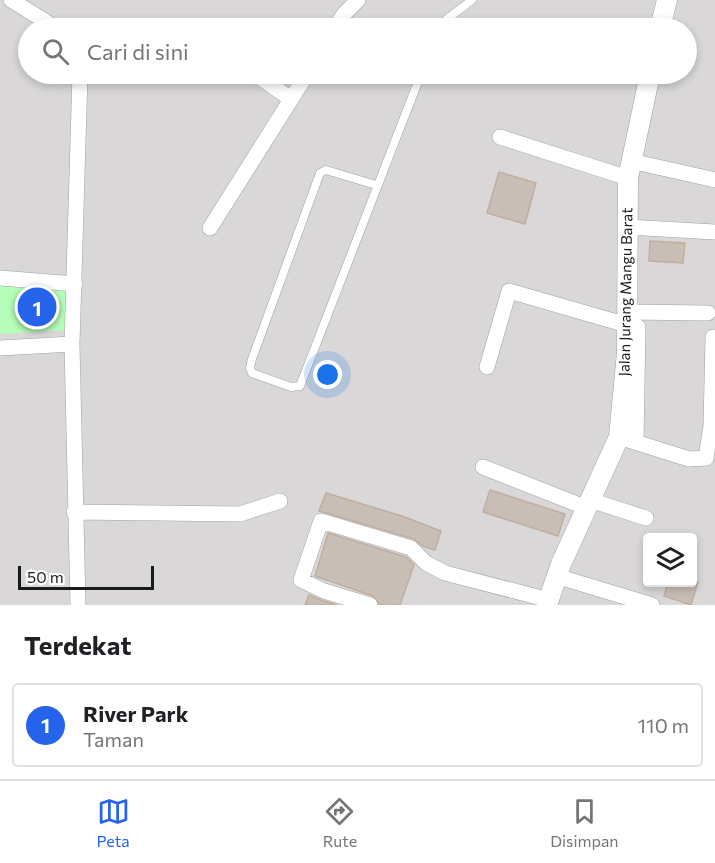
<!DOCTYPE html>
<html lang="id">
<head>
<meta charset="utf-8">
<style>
	:root { --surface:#fff; --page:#f2f2f2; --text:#202124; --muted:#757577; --line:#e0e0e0; --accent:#2563eb }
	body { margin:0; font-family:Commissioner,sans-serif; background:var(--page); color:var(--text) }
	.controls { position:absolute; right:18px; bottom:18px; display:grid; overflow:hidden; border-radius:6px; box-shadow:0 3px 9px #0003 }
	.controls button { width:54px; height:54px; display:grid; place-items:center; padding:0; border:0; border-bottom:2px solid var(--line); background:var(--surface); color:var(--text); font:30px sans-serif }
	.scale { position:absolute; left:18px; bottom:15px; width:136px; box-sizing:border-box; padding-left:6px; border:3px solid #1a1a1a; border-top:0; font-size:16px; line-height:21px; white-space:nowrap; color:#1a1a1a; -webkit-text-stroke:4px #fff; paint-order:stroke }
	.you { position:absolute; left:328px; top:375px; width:21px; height:21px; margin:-15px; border:4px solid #fff; border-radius:50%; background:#1a73e8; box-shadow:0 0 0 9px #1a73e833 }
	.badge { display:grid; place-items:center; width:39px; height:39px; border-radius:50%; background:var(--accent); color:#fff; font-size:20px; font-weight:700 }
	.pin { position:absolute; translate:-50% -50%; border:3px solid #fff; box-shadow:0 2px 6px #0006 }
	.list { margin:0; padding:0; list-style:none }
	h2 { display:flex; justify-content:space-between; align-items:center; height:78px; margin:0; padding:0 24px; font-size:26px }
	h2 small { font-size:20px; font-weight:400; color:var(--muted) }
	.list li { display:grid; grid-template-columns:39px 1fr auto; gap:18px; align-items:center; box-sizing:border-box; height:84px; margin:0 12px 12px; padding:0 12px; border:2px solid var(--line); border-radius:6px }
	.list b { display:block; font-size:22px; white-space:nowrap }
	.list p { margin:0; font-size:20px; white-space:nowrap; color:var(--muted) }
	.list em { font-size:20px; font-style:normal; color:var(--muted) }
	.icon { flex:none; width:33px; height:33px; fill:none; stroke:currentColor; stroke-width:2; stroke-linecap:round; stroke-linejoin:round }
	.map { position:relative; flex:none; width:715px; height:605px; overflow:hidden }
	.search { position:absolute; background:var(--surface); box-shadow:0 3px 9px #0003; left:18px; right:18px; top:18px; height:66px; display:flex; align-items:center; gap:15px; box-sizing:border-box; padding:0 21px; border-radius:33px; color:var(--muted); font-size:22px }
	.sheet { height:174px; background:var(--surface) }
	nav { display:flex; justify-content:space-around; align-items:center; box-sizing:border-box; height:84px; border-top:2px solid var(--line); background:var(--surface); font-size:16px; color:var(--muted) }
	nav a { display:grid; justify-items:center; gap:3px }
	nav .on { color:var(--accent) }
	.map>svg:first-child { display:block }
	.residential { fill:#d9d7d7; fill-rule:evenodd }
	.park { fill:#b5feba }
	.building { fill:#c9beb5; stroke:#c0aea0; stroke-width:1.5 }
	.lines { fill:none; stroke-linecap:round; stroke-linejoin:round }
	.service-casing { stroke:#a1a1a1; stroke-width:9 }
	.minor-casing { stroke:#a1a1a1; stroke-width:16 }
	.tertiary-casing { stroke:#a1a1a1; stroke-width:21 }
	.service { stroke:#fff; stroke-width:8 }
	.minor { stroke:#fff; stroke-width:15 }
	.tertiary { stroke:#fff; stroke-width:20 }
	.labels { text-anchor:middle; stroke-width:4.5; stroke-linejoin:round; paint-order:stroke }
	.street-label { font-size:15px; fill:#1a1a1a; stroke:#fff }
</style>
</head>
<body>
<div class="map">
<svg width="715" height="605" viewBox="0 0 715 605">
	<rect width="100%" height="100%" fill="#ede8df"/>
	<path class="residential" d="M0 0H715V605H0ZM28 28H686V74H28ZM648 538H692V582H648Z"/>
	<path class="park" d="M0 278 75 284 72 330 0 334Z"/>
	<path class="building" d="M499 172 536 183 525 224 487 213Z
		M650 241 685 243 683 263 649 261Z
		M490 490 565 514 558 536 483 512Z
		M326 493 402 516 441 531 435 550 423 546 414 539 319 511Z
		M328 533 406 557 414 565 400 605H380L373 596 315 576Z
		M668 582H698L691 605 664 596Z
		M309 595 321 600 337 605H305Z"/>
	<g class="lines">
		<defs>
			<path id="service" d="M440 28 447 19 472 0
				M376 185 326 170 320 173 252 359 250 368 252 373 291 387 300 386 421 74"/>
			<path id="minor" d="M11 0 56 28
				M335 28 344 14 358 0
				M255 74 291 99
				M500 137 628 178
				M631 161 715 180
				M627 227 715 232
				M210 228 307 74
				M0 278 75 284
				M627 312 708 313
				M72 344 78 605
				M0 348 72 344 80 74
				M487 367 509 291 627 325
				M619 437 689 459 706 458 711 426 713 337
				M636 442 638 327
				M483 467 587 508
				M590 500 646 518
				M74 512 240 514 280 501
				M556 576 652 605
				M370 605 324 591 301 580 321 521 411 548 426 563 445 573 549 600"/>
			<path id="tertiary" d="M660 28 667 0
				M547 605 561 564 619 437 627 353 628 178 650 74"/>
		</defs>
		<use href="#service" class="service-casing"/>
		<use href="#minor" class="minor-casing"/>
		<use href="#tertiary" class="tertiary-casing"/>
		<use href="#service" class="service"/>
		<use href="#minor" class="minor"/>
		<use href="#tertiary" class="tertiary"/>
	</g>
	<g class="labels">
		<g class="street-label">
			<text transform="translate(626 292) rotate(-89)" y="5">Jalan Jurang Mangu Barat</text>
		</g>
	</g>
</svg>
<div class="controls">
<button><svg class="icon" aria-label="layers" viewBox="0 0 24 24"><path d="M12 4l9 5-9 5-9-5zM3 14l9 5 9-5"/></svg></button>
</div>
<div class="scale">50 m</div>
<div class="you"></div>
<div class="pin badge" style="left:37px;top:307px">1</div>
<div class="search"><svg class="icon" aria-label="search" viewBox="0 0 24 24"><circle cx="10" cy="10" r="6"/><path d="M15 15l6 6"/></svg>Cari di sini</div>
</div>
<section class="sheet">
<h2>Terdekat<small></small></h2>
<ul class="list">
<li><span class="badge">1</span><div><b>River Park</b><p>Taman</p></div><em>110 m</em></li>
</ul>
</section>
<nav>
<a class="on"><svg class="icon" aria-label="map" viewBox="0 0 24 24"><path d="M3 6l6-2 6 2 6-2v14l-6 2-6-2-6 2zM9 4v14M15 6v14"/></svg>Peta</a>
<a><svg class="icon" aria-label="directions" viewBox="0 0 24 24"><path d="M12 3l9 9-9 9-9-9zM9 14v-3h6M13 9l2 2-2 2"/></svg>Rute</a>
<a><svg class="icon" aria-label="saved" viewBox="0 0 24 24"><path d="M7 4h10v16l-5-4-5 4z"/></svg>Disimpan</a>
</nav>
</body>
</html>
